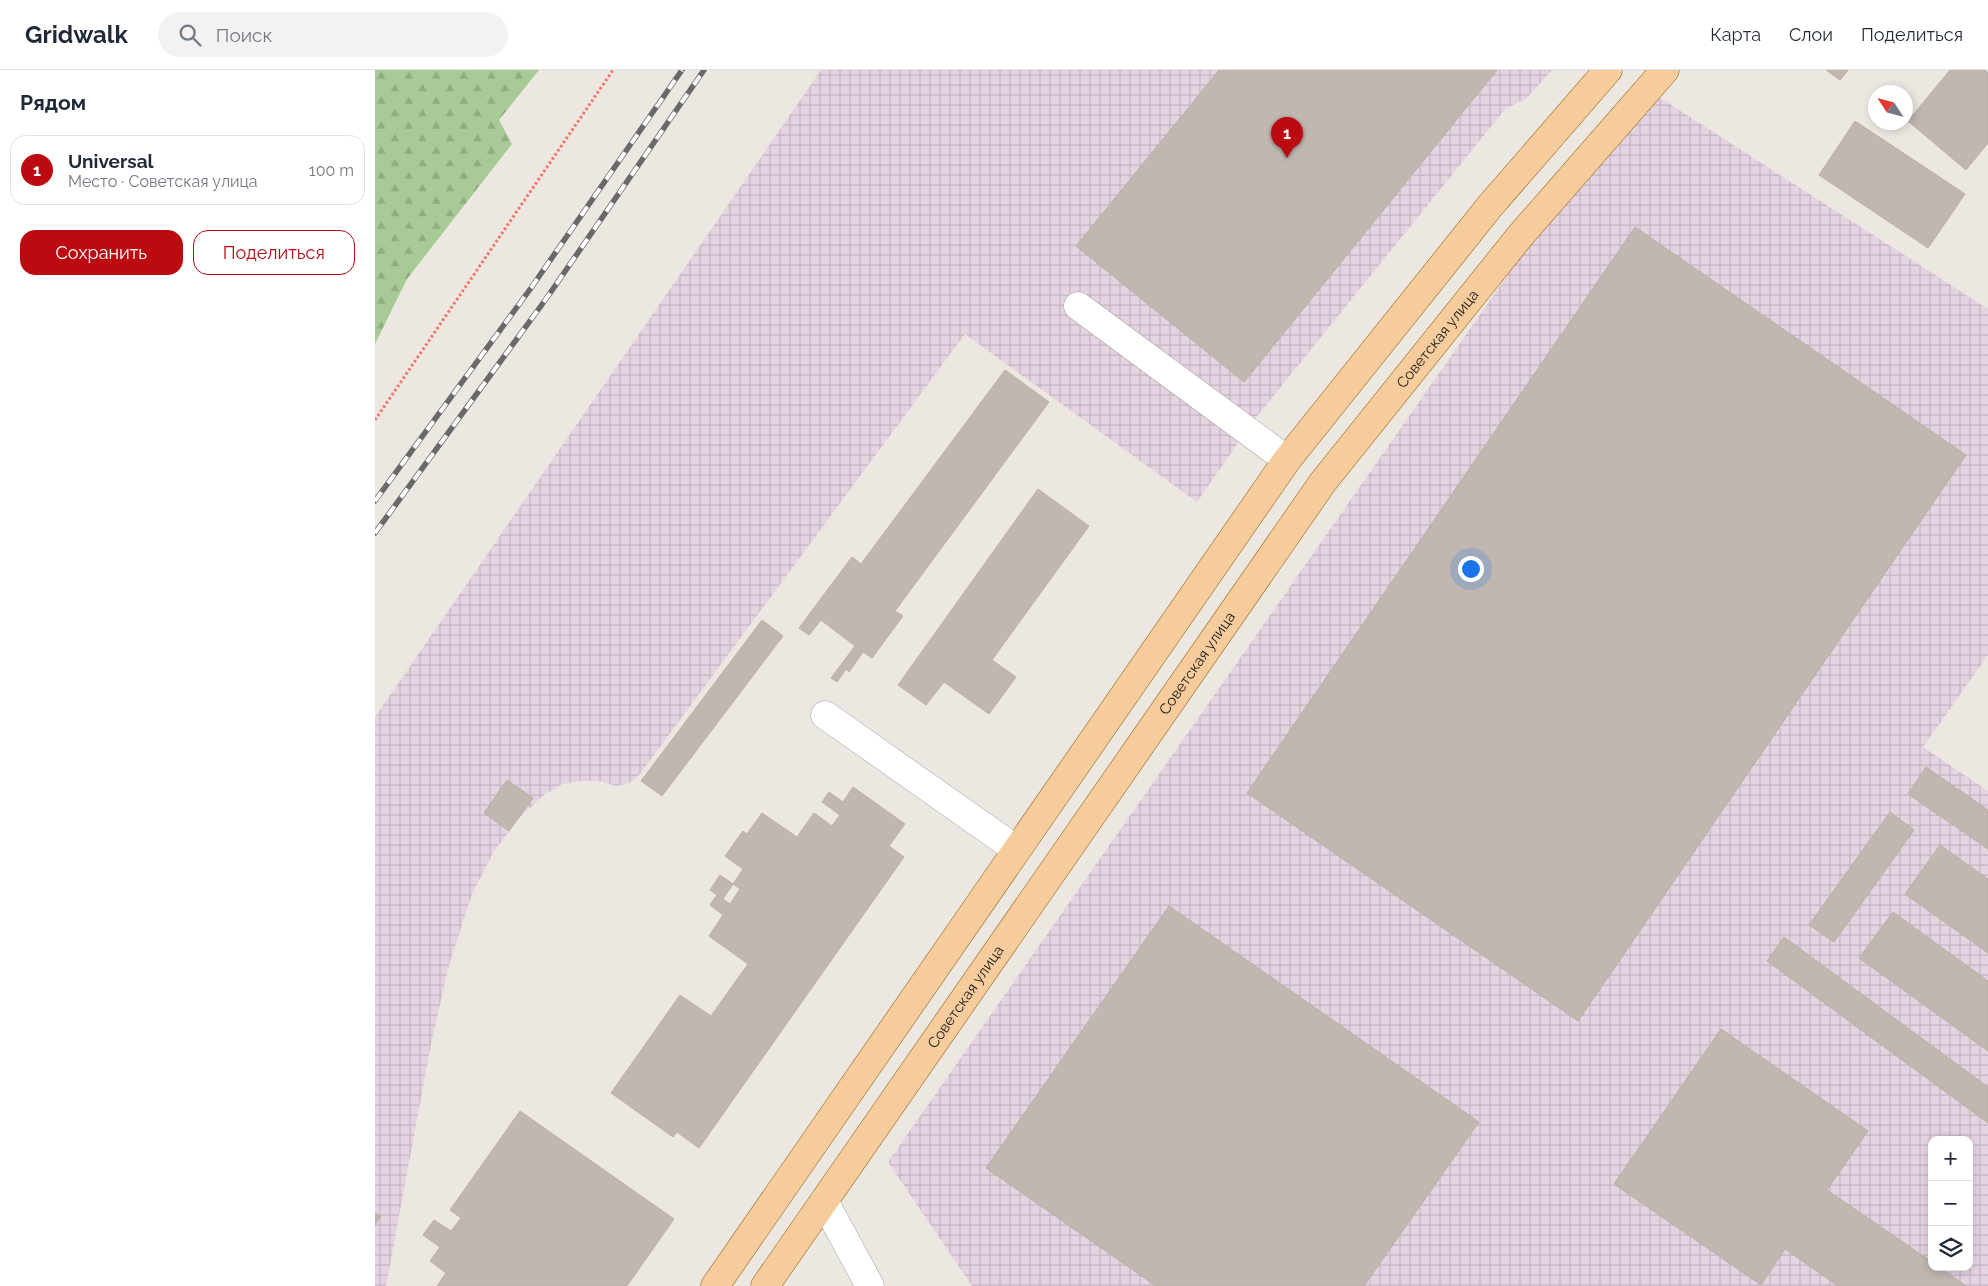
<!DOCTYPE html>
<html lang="ru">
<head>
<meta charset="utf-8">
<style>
	:root { --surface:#fff; --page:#f2f2f3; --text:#1f2937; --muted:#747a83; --line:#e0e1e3; --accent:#bc0a11 }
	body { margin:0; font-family:Raleway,sans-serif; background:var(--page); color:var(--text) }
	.controls { position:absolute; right:15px; bottom:15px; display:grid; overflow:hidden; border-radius:10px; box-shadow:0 2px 8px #0003 }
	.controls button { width:45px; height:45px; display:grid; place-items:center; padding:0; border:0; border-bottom:1px solid var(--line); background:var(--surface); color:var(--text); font:25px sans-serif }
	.compass { position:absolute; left:1493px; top:15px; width:45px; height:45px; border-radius:50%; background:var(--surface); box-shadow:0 2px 8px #0003; rotate:306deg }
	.you { position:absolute; left:1095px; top:498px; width:18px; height:18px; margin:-12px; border:4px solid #fff; border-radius:50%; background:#1a73e8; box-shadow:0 0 0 8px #1a73e833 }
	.badge { display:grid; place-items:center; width:32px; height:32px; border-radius:50%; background:var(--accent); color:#fff; font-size:16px; font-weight:700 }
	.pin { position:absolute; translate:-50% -41px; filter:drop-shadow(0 1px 2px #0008) }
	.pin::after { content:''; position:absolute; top:26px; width:18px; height:15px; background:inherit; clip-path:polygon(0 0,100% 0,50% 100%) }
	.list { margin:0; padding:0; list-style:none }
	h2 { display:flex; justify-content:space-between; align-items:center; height:65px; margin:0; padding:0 20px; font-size:21px }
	h2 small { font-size:16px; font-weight:400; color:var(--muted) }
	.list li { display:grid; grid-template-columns:32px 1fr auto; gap:15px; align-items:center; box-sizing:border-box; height:70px; margin:0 10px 10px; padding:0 10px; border:1px solid var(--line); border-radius:15px }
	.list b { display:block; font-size:19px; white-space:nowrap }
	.list p { margin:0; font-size:16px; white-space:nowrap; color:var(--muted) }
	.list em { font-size:16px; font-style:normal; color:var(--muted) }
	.actions { display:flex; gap:10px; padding:15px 20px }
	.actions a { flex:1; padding:11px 0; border:1px solid var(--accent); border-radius:15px; text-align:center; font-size:18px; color:var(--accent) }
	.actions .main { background:var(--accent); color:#fff }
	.icon { flex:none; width:28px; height:28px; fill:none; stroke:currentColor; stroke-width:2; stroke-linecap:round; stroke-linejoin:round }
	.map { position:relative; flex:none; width:1613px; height:1216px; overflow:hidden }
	header { display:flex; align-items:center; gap:30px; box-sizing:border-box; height:70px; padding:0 25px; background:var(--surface); border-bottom:1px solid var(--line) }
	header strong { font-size:24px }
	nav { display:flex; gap:28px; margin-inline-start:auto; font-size:18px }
	.search { width:350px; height:45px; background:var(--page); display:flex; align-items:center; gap:12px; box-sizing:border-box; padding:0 18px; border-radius:28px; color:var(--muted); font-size:19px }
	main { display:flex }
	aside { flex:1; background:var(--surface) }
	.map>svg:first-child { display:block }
	.industrial { fill:url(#industrial-grid); fill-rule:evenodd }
	.forest { fill:url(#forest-firs) }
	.building { fill:#c0b7b1; stroke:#bdaea4; fill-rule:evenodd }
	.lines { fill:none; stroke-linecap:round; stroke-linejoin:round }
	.minor-casing { stroke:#a2a2a2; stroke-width:29 }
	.major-casing { stroke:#8b5a07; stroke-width:29 }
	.path { stroke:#f2756c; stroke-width:3; stroke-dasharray:2.5 2.5; stroke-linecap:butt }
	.minor { stroke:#fff; stroke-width:28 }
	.major { stroke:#f6cc9c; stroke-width:28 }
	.rail-casing { stroke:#696969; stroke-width:5.5 }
	.rail { stroke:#fff; stroke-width:4; stroke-dasharray:11; stroke-linecap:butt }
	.labels { text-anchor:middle; stroke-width:4; stroke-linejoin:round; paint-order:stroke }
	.street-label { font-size:15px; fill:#1b1b1b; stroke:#fff }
</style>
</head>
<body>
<header>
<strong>Gridwalk</strong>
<div class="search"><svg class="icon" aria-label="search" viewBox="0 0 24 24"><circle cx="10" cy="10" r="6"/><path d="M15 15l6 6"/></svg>Поиск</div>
<nav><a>Карта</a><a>Слои</a><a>Поделиться</a></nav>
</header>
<main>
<aside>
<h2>Рядом<small></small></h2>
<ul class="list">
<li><span class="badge">1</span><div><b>Universal</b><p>Место · Советская улица</p></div><em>100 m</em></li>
</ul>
<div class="actions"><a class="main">Сохранить</a><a>Поделиться</a></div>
</aside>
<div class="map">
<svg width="1613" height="1216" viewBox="0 0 1613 1216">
	<defs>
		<pattern id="industrial-grid" width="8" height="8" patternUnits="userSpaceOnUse" patternTransform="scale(1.25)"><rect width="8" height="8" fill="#e5d3e2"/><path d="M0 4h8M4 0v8" fill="none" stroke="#c4b5c1"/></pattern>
		<pattern id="forest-firs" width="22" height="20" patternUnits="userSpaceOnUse" patternTransform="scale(1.25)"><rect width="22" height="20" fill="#a8ca97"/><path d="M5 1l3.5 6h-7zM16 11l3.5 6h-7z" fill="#90ad82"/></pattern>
	</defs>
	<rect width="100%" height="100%" fill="#ece8e1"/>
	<path class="industrial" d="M446 0H1177L1151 29 1131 38 879 350 822 432 590 264 265 704 255 713 241 716 224 711H206L187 714 169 725 144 748 119 781 97 824 74 895 56 974 11 1216H0V647Z
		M1284 27 1613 239V585L1548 677 1613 721V1216H597L513 1092 1146 186ZM1557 1070H1594V1197H1557Z"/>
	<path class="forest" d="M0 0H164L124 50 137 74 32 209 0 274Z"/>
	<path class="building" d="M844 0H1122L869 312 701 176Z
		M1451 0H1473L1465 10Z
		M1575 0H1610L1613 3V73L1591 100 1533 51Z
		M1480 51 1590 124 1553 178 1444 105Z
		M1260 157 1591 385 1203 951 872 723Z
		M630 300 674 332 520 541 528 546 497 588 488 582 474 602 471 599 462 612 456 608 480 576 446 550 434 565 424 558 477 487 486 494Z
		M663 419 714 456 617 590 641 607 614 644 569 612 551 635 523 615Z
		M387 550 408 566 287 726 266 711Z
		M1551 697 1613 740V779L1533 724Z
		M132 710 158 728 134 761 109 743Z
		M478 717 530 754 514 776 529 787 324 1078 302 1062 298 1067 236 1023 305 925 336 946 373 894 334 866 348 845 335 835 342 825 335 820 345 805 358 814 368 799 350 786 368 761 372 764 387 743 422 767 439 743 457 756 465 745 447 732 454 722 468 732ZM358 814 365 819 355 834 348 829Z
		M1515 742 1539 760 1459 872 1434 855Z
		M1565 775 1613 809V883L1530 824Z
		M794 836 1104 1052 989 1216H781L611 1098Z
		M1518 842 1613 911V981L1484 888Z
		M1409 867 1613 1017V1053L1392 891Z
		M1346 959 1493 1061 1452 1120 1557 1192V1197H1564L1591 1216H1463L1410 1179 1386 1215 1239 1114Z
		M145 1041 299 1149 252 1216H62L71 1203 55 1191 65 1177 48 1165 59 1150 76 1161 86 1148 75 1140Z
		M0 1143 6 1146 0 1155Z"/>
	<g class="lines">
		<defs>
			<path id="minor" d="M703 236 912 390
				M450 645 642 780
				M449 1131 495 1216"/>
			<g id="major">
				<path d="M340 1216 912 390 1115 136 1233 0"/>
				<path id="s1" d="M390 1216 948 412 1145 166 1290 0"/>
			</g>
		</defs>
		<use href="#minor" class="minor-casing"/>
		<use href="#major" class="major-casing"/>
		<path class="path" d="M0 350 238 0"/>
		<use href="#minor" class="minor"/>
		<use href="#major" class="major"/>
		<defs>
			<path id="rail" d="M0 431 156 218 307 0
				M0 463 171 229 329 0"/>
		</defs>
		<use href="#rail" class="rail-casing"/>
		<use href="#rail" class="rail"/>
	</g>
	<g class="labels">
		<g class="street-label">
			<text dy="5" stroke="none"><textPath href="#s1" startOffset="1162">Советская улица</textPath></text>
			<text dy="5" stroke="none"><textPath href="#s1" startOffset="758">Советская улица</textPath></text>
			<text dy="5" stroke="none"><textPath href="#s1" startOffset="352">Советская улица</textPath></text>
		</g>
	</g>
</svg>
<div class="controls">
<button>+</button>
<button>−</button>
<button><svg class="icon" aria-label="layers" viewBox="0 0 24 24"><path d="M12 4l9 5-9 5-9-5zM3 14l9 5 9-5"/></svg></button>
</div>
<svg class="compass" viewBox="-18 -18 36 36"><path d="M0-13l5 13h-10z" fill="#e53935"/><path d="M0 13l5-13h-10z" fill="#747a83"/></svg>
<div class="you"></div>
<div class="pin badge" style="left:912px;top:88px">1</div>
</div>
</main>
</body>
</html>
